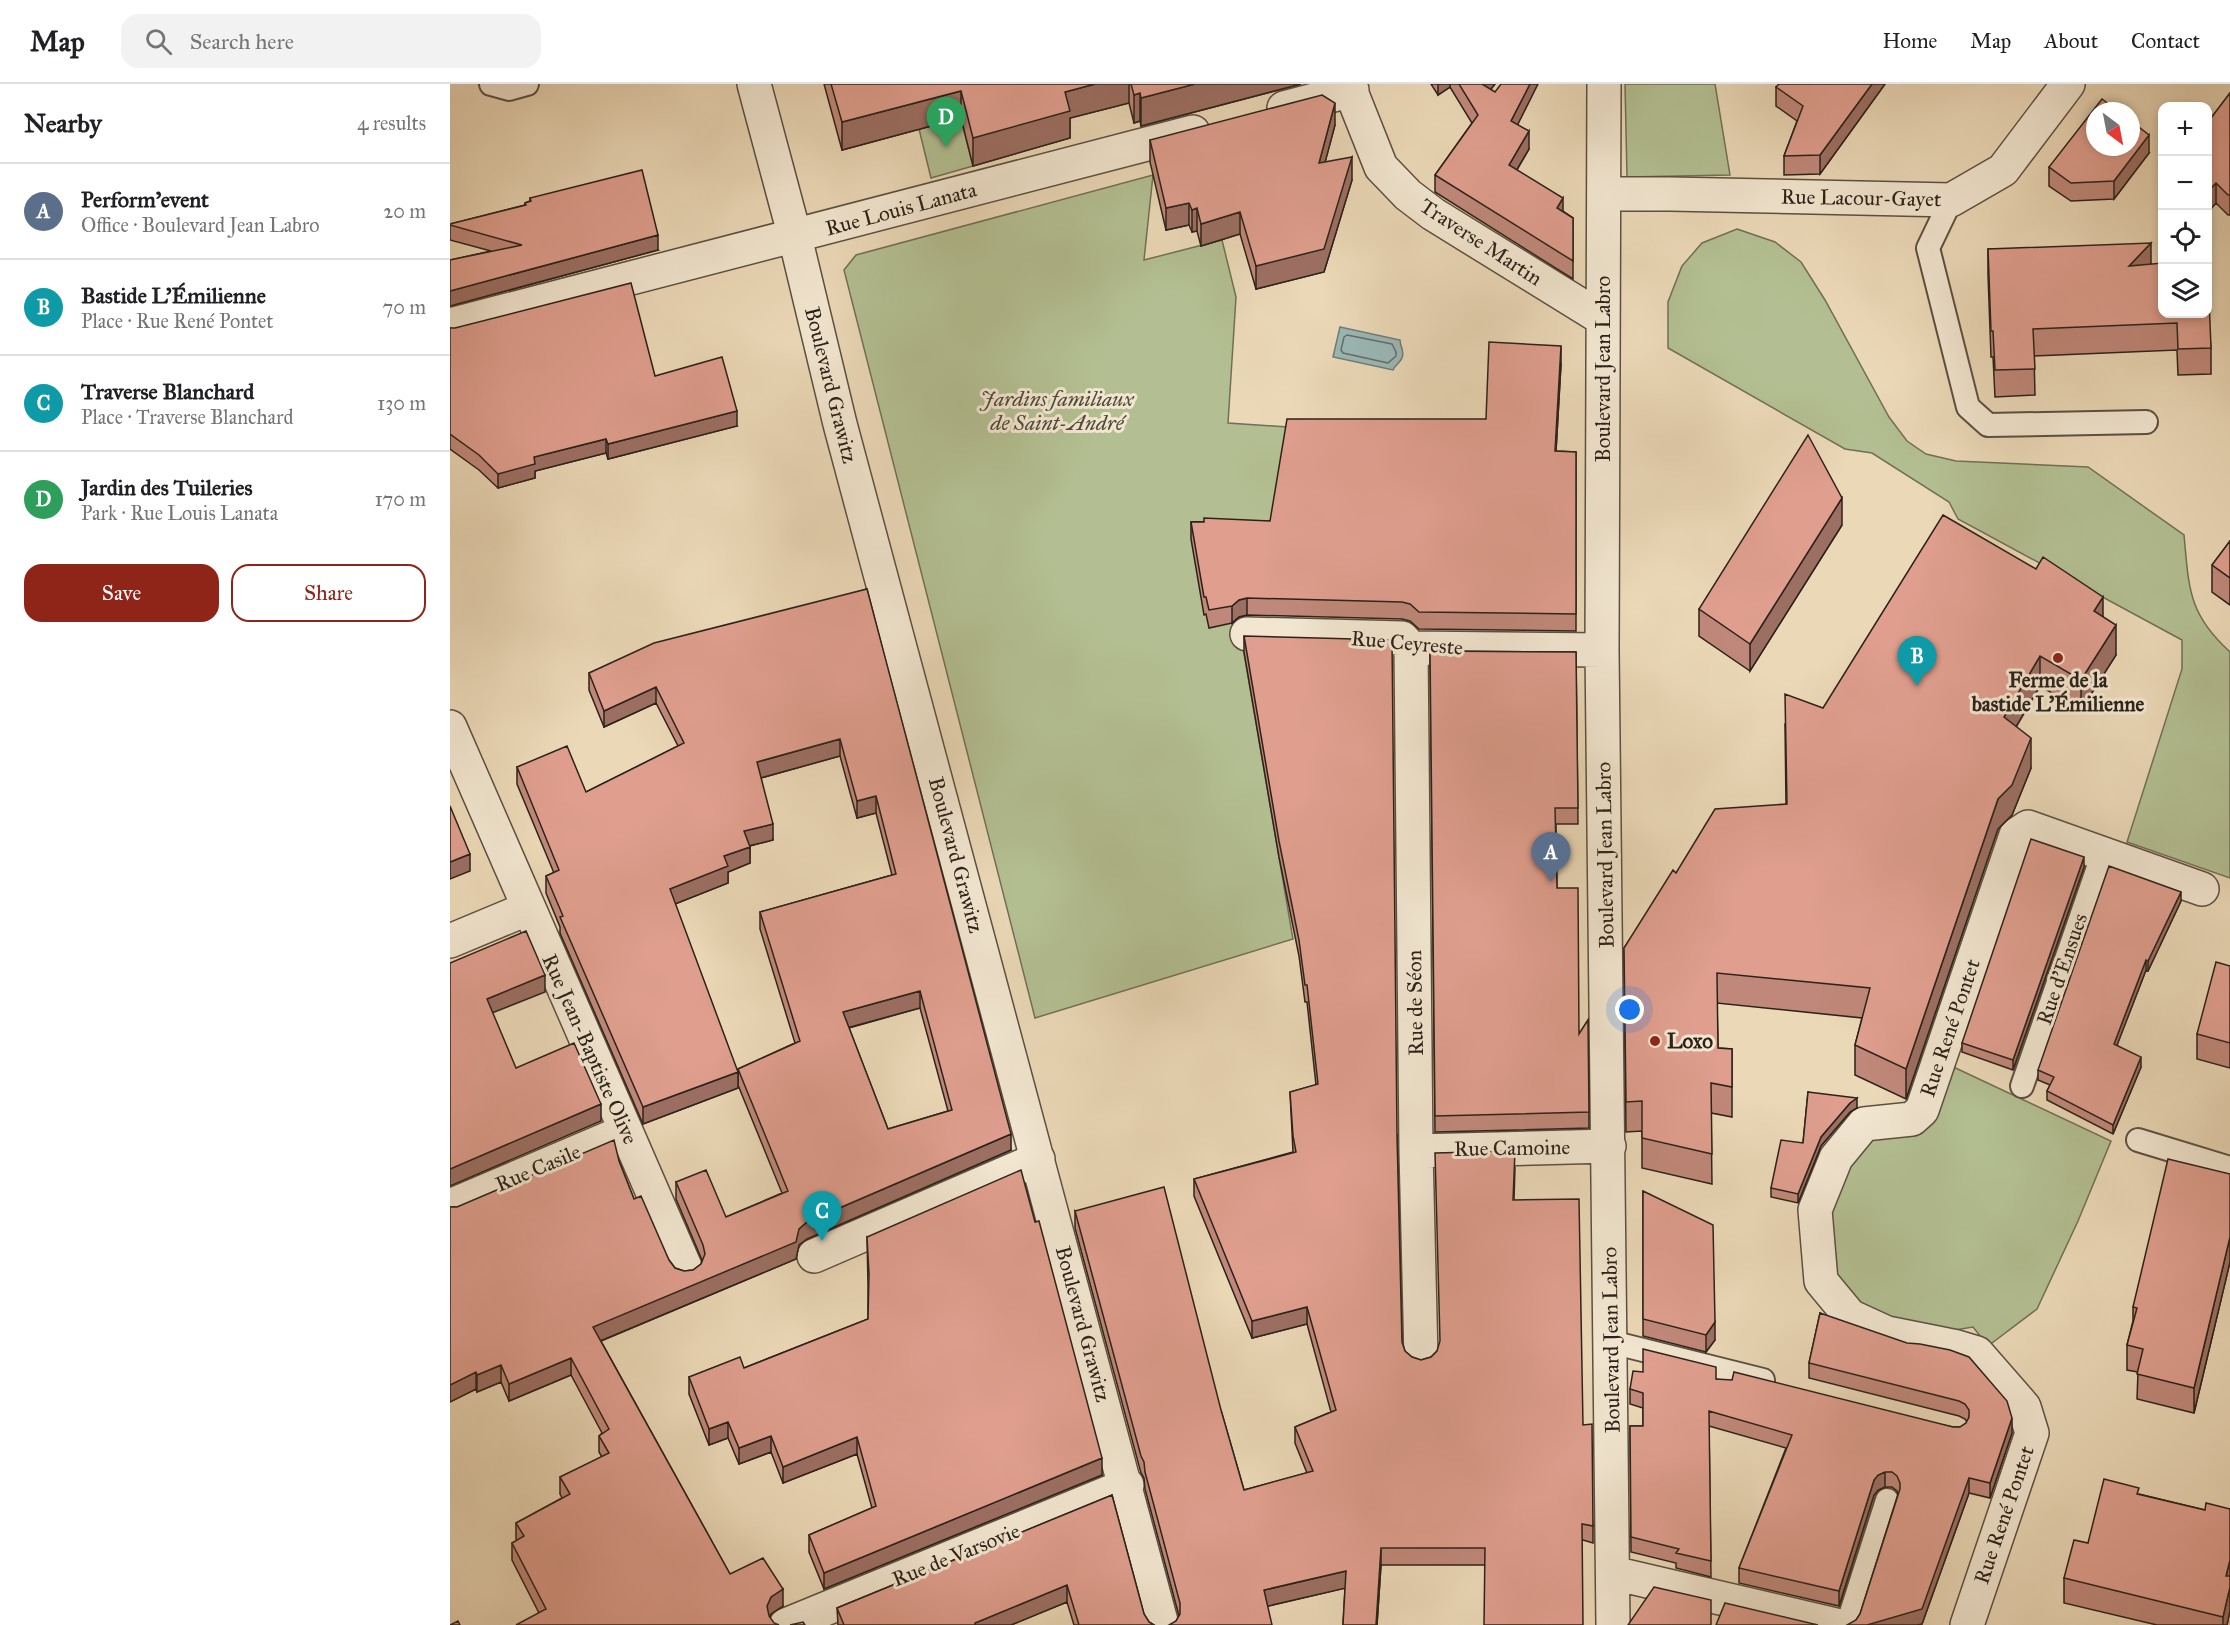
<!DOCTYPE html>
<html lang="en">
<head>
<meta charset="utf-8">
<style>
	:root { --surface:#fff; --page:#f2f2f2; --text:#202124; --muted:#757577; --line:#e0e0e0; --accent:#8f2418 }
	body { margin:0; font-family:"IM FELL Great Primer",serif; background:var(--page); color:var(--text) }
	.controls { position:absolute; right:18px; top:18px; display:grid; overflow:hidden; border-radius:12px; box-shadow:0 3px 9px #0003 }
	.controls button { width:54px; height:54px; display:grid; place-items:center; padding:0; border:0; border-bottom:2px solid var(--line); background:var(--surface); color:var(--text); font:30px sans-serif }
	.compass { position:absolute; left:1636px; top:18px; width:54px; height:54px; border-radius:50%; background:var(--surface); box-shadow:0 3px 9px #0003; rotate:148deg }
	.you { position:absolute; left:1180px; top:926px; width:21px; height:21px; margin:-15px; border:4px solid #fff; border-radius:50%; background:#1a73e8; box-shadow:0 0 0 9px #1a73e833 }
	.badge { display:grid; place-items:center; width:39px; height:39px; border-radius:50%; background:var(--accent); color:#fff; font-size:20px; font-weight:700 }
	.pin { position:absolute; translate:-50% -50px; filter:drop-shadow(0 2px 3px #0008) }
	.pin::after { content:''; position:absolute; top:32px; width:21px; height:18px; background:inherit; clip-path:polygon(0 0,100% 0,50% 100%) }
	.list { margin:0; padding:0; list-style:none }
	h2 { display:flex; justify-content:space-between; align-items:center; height:78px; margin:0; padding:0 24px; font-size:26px }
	h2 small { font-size:20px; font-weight:400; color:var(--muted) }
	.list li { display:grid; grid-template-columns:39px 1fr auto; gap:18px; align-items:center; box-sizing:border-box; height:96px; padding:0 24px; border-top:2px solid var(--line) }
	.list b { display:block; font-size:22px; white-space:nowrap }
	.list p { margin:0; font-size:20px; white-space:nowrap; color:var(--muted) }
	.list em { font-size:20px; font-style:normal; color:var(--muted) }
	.actions { display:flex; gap:12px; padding:18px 24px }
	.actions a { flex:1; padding:14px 0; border:2px solid var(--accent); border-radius:18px; text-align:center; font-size:21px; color:var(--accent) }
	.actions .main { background:var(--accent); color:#fff }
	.icon { flex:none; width:33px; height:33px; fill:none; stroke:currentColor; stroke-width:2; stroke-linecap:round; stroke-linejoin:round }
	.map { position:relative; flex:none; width:1780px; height:1541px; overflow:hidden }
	header { display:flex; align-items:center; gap:36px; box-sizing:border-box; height:84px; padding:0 30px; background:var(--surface); border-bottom:2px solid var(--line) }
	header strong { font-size:28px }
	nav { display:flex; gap:33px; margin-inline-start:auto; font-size:21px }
	.search { width:420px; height:54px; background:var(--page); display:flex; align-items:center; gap:15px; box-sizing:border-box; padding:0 21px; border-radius:18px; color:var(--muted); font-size:22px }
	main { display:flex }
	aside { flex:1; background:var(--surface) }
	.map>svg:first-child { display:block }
	.green { fill:#b3bf92; stroke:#707056; stroke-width:1.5 }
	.water { fill:#9ab8b6; stroke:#6e7c78; stroke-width:1.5 }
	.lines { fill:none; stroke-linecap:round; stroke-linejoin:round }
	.shore { stroke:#636d68; stroke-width:1.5 }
	.lane-casing { stroke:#5c5041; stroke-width:26 }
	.street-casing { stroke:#5c5041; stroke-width:36 }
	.lane { stroke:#f2e6d0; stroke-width:22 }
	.street { stroke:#f2e6d0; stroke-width:33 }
	.wall { fill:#c0887a; stroke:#2c221a; stroke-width:1.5; fill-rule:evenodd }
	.shaded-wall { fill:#9c6f63; stroke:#2c221a; stroke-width:1.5 }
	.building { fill:#df9e8e; stroke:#2c221a; stroke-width:1.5; fill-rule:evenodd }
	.poi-dot { fill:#8f2418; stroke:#f2e6d0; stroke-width:2 }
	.labels { text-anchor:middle; stroke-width:6; stroke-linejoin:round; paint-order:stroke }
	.street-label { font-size:21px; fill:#2c221a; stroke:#f2e6d0 }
	.park-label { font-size:21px; font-style:italic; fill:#4e4938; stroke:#f2e6d0 }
	.poi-label { font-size:21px; font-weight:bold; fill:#2c221a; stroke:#f2e6d0 }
</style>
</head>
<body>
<header>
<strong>Map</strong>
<div class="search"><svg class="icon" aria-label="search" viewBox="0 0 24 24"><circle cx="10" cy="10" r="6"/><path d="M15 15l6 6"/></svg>Search here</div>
<nav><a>Home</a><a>Map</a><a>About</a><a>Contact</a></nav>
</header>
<main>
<aside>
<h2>Nearby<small>4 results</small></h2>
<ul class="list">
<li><span class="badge" style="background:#5c6f8a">A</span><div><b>Perform'event</b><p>Office · Boulevard Jean Labro</p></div><em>20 m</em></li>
<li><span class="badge" style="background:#0f9aa8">B</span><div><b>Bastide L'Émilienne</b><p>Place · Rue René Pontet</p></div><em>70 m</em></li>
<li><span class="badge" style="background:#0f9aa8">C</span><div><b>Traverse Blanchard</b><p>Place · Traverse Blanchard</p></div><em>130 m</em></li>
<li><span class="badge" style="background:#2e9e5b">D</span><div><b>Jardin des Tuileries</b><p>Park · Rue Louis Lanata</p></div><em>170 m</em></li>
</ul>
<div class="actions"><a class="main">Save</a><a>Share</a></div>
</aside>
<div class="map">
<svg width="1780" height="1541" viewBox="0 0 1780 1541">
	<rect width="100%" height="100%" fill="#ebd8b7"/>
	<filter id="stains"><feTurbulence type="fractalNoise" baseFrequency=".00333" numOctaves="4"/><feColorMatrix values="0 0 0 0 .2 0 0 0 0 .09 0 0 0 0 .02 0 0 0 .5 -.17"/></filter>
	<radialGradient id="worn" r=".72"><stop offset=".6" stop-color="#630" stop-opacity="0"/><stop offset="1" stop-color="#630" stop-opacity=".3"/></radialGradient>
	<path class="green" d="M458 0H502L523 82 481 94Z
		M1175 0H1265L1280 91 1177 93Z
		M703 91 694 176 772 156 786 213 778 339 837 343 819 464 777 470 843 855 585 934 394 186 406 171Z
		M1287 145 1325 158 1351 178 1375 216 1439 333 1457 357 1476 370 1506 377 1638 383 1734 451C1739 504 1738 530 1780 568V794L1677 758 1732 585V556L1508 435 1499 418 1422 369 1395 365 1218 264V218L1232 182 1252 159Z
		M1497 980 1661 1057 1628 1137 1587 1225 1538 1262 1523 1243 1480 1250 1400 1217 1385 1193 1378 1123 1414 1055 1470 1042Z"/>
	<path class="water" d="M890 243 950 256C950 262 955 268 952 274 950 279 945 281 943 286L883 273Z"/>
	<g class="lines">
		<path class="shore" d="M897 251 942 260 946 268V272L938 279 893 269 891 266 894 253Z"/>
		<defs>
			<path id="lane" d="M41 0 59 5 77 0
				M1501 116 1478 164 1518 323 1538 341 1696 338
				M1572 1002 1653 769
				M1688 1056 1780 1084
				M1161 1258 1313 1296
				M1397 1541 1437 1416"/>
			<path id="street" d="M304 0 345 153 390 340 712 1541
				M898 0 931 83 958 111 983 130 1153 235
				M1154 0 1152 566 1163 1541
				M834 24 902 6
				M1154 110H1220L1501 116 1553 86 1618 0
				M0 241 743 48
				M797 550 952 554 961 564 1152 566
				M961 564 966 1067 971 1274
				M0 643 79 824
				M0 857 79 824 236 1185
				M966 1067 1159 1062
				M0 1122 176 1047
				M364 1172 588 1075
				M1163 1489 1386 1541
				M336 1541 677 1401
				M1517 1541 1582 1349 1574 1323 1527 1269 1507 1263 1437 1249 1400 1232 1371 1197 1365 1126 1386 1074 1414 1040 1462 1035 1472 1026 1566 751 1578 743 1752 805"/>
		</defs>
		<use href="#lane" class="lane-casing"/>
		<use href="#street" class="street-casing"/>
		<use href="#lane" class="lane"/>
		<use href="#street" class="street"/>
	</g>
	<path class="wall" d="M374 0H851L691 42 690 37 684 39 679 19 620 34V54L523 82 511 34 392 66Z
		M981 0H1045L1041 5 1068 41 1079 65 1067 86 1113 127 1123 134V195L985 108V91L1022 39 1000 3 988 11Z
		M1435 0 1370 90 1334 91V72L1347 37 1326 22V3Z
		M1780 9V131H1778L1766 119 1758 128V38Z
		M885 41 875 78 902 96 874 188 806 205 790 150 751 162 747 147 742 148 739 141 716 146 700 78V56Z
		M1699 69 1664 115 1621 117 1599 102V83Z
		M80 114 208 166 0 222V176L41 167 0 156V140L75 121V119L80 117Z
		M1538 165 1701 180 1758 230 1761 264V290L1728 291 1727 266 1584 272 1585 311 1545 313 1543 273H1541L1538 191Z
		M0 244 205 292 287 342 158 375 156 369 85 387V394L48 404 29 386 0 365Z
		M1111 280 1106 367 1126 368V547L969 545 960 537 952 535 797 531 789 533 782 539 759 544 756 530 754 531 741 455V438L820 437 1036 335Z
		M1392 441 1300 587 1249 552V525Z
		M1780 457V521L1762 508V481Z
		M417 505 561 1066 357 1155 349 1161 346 1175 151 1257 280 1490 333 1522 321 1530 320 1533 89 1529 62 1476V1459L67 1457 66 1455V1439L112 1414 110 1410V1393L152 1373 149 1368V1352L152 1349 121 1291 59 1317 51 1298 27 1308 26 1305 0 1318V1123H7L169 1077 184 1115 219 1176 225 1184 234 1187 243 1186 251 1180 252 1176 226 1115V1098L276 1133 332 1109 288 1001V985L345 959 310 845V828L442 791 426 729 407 734 390 672 311 694 323 756 300 762V779L278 788V799L225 820 288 1004 193 1040 110 849V843L96 809V792L104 789 67 700V683L136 708 228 662 206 619 154 643 139 606V589ZM470 924 498 1027 438 1045 399 944Z
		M1653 533 1666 571 1631 626 1590 602 1566 643 1581 684 1562 731 1548 745 1456 1015 1405 991V961L1412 934 1267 919 1268 964 1282 965V1033L1261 1029 1262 1100 1192 1084V1047L1176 1048 1174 864 1226 789 1336 720 1335 640 1373 624Z
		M794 552 947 1051 952 1258 955 1267 962 1273 971 1276 981 1273 987 1267 1065 1083 1064 1116 1133 1341 1143 1442V1459L1133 1456 1034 1481H931L927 1541H893L895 1504 818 1522 726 1537 729 1532 695 1405 694 1394 691 1389 625 1144V1127L771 1326 794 1406 857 1389 845 1359V1343L881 1328 857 1240 802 1254 744 1112V1095L843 1068 840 1008 866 1001 857 918H855L849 872 829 773 794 568Z
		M980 567 1126 568 1128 740H1106L1107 804 1129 950 1138 936 1139 1044 985 1048Z
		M1634 783 1563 986 1512 968V959Z
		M1731 817 1698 887 1696 886 1667 961 1691 983 1663 1050 1597 1016V1007L1600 1001 1588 996V986Z
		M1780 882V984L1747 975V950Z
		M1358 1008 1407 1024 1400 1028 1371 1062 1348 1119 1321 1113V1104L1353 1059Z
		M1780 1090V1178L1744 1329 1687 1315 1688 1288 1677 1286V1261L1683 1237V1223Z
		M1193 1107 1265 1256 1256 1268 1193 1252Z
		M417 1153 652 1391 374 1505 359 1468V1451L422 1424 407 1370 333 1399 321 1368 289 1380 278 1354 259 1361 239 1310V1293L294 1284 418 1235V1202Z
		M1370 1229 1562 1349 1540 1414 1519 1409 1472 1540 1406 1536 1410 1530 1448 1410 1447 1407 1442 1403H1435L1428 1406 1424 1411 1389 1522 1289 1499V1484L1336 1364 1259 1342 1261 1493 1226 1484V1479L1181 1468 1180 1342H1193V1324L1180 1320V1305L1266 1295 1503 1343H1510L1516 1339 1517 1338 1515 1335 1509 1332 1359 1294V1279Z
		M1689 1410 1755 1426 1780 1425V1527L1777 1541H1707L1614 1519V1494L1638 1459Z
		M662 1411 694 1530 699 1538 704 1541H624L617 1518 561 1541H388L387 1524Z"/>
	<path class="shaded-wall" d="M645 0H679V19L620 34V54L523 82V54L615 8Z
		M745 0H851L691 42V14Z
		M988 0H1000V3L988 11Z
		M1031 0H1045L1031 17Z
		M1080 0H1088L1061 54V37Z
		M1422 0H1435L1370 90V71Z
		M511 7V34L392 66V38Z
		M690 9V37L684 39V11Z
		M885 19V41L869 101V79Z
		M1079 47V65L1059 99V81Z
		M1699 51V69L1664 115V97Z
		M902 73V96L874 188 806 205V182Z
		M1766 99V119L1758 128V107Z
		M1113 114V131L1107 124Z
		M739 119V141L716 146V124Z
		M747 124V147L742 148V126Z
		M790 128V150L751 162V140Z
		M208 151V166L0 222V207Z
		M1701 159V185L1679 182Z
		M1111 262V280L1105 385V367Z
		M287 327V342L158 375V360Z
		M156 355V369L85 387V394L48 404V390L84 373Z
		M1392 414V441L1300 587V560Z
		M1653 513V543L1644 527Z
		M797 514V531L789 533 782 539V522L789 516Z
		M1666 541V571L1631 626V596Z
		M1590 572V602L1554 663V633Z
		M206 603V619L154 643V627Z
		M1581 654V684L1562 731 1548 745 1456 1015V985L1548 715Z
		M390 655V672L307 695V678Z
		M426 712V729L407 734V717Z
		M323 740V756L294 763V747Z
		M300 763V779L278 788V799L220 822V805L274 772Z
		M20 770V787L0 795V778Z
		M1634 773V783L1563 986V976Z
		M1731 808V817L1698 887V877Z
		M1696 876V886L1664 969V960Z
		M95 891V908L37 931V915Z
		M470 907V924L393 945V928Z
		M1691 973V983L1663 1050V1041Z
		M288 988V1004L193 1040V1023Z
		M1407 1014V1024L1400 1028 1371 1062 1348 1119V1110L1371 1053 1400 1019Z
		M151 1020V1037L0 1102V1085Z
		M561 1050V1066L357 1155 349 1161 346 1175 143 1260V1243L349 1145 357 1138Z
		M1780 1153V1178L1744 1329V1304Z
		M857 1223V1240L802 1254V1237Z
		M1265 1238V1256L1256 1268V1251Z
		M121 1274V1291L59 1317V1300Z
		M51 1281V1298L27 1308V1291Z
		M26 1288V1305L0 1318V1301Z
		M1562 1334V1349L1540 1414V1399Z
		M278 1338V1354L259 1361V1345Z
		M321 1352V1368L289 1380V1364Z
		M407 1353V1370L333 1399V1383Z
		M652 1374V1391L374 1505V1489Z
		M1435 1388V1403L1428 1406 1424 1411 1389 1522V1507L1424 1396 1428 1391Z
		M1519 1394V1409L1472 1540 1467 1541H1417Z
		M931 1464V1481L927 1541H926Z
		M1780 1476V1500L1776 1492Z
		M896 1487V1504L814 1523V1506Z
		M617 1501V1518L561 1541H525V1539Z
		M1780 1503V1527L1777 1541H1773V1533Z
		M333 1505V1522L321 1530 317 1539V1522L321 1513Z"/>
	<path class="building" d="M381 0H645L615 8 620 27 523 54 511 7 392 38Z
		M681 0H745L691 14 690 9 684 11Z
		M1009 0H1032L1045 8 1051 0H1080L1061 37 1079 47 1059 81 1113 114 1107 124 1123 134V177L985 91 1028 31Z
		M1329 0H1422L1370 71 1334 72 1353 22 1326 3Z
		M1780 9V111H1778L1766 99 1758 107V38Z
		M872 11 885 19 869 79 902 73 874 165 806 182 790 128 751 140 747 124 742 126 739 119 716 124 700 56Z
		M1652 15 1668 27H1645V63H1681V37L1699 51 1664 97 1621 99 1599 83Z
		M192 86 208 151 0 207V176L72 161 0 141V140L76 121 75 119 81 117 80 114Z
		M1701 159 1679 182 1713 179V230H1758V190L1761 264 1728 265 1727 239 1583 245 1585 285 1545 286 1543 247H1541L1538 165Z
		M181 199 205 292 272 273 287 327 158 360 156 355 84 373 85 380 48 390 29 371 0 350V244H5Z
		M1039 258 1111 262 1105 367 1126 368V530L969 528 960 520 952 518 797 514 789 516 782 522 759 526 756 513H754L741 438H754V434L820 437 837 335H1036Z
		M1358 351 1392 414 1300 560 1249 525Z
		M1493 431 1586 485 1593 473 1653 513 1644 527 1666 541 1631 596 1590 572 1554 633 1581 654 1562 701 1548 715 1456 985 1405 961 1420 904 1267 889 1268 964 1282 965V1003L1261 999 1262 1070 1192 1054V1017L1176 1018 1174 864 1223 786 1226 789 1265 725 1337 720 1335 610 1373 624Z
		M1780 457V494L1762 481Z
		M417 505 561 1050 357 1138 349 1145 346 1158 143 1243 280 1490 313 1474 333 1505 321 1513 317 1522 319 1532 324 1539 329 1541H66L96 1525 62 1459 74 1452 66 1439 120 1410 110 1393 159 1369 149 1352 159 1345 121 1274 59 1300 51 1281 27 1291 26 1288 0 1301V1123H7L164 1056 169 1077 184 1115 191 1112 219 1176 225 1184 234 1187 243 1186 251 1180 255 1170 253 1161 226 1098 256 1086 276 1133 338 1107 288 985 350 957 310 828 446 790 426 712 407 717 390 655 307 678 323 740 294 747 300 763 274 772 278 782 220 805 288 988 193 1023 110 833 113 832 96 792 109 786 67 683 117 662 136 708 234 659 206 603 154 627 139 589 204 559ZM470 907 502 1026 438 1045 393 928Z
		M794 552 942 556 947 1051 952 1258 955 1267 962 1273 971 1276 981 1273 987 1267 990 1257 985 1069 1065 1067 1063 1116 1129 1115 1133 1341 1142 1340 1143 1442 1132 1440 1133 1541H1034L1035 1464H931L926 1541H893L896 1487 814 1506 822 1541H719L726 1537 730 1530V1519L695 1388 694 1378 691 1372 625 1127 714 1103 771 1326 794 1406 863 1387 845 1343 886 1326 857 1223 802 1237 744 1095 846 1068 843 1052 840 1008 868 1000 857 901H855L849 856 829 757Z
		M980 567 1126 568 1128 724H1105L1107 804H1128L1129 950 1138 936 1139 1028 985 1032Z
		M0 722 20 770 0 778Z
		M1581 755 1634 773 1563 976 1512 959Z
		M1659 782 1731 808 1698 877 1696 876 1664 960 1691 973 1663 1041 1597 1007 1604 993 1588 986Z
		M76 847 95 891 37 915 66 984 124 959 151 1020 0 1085V879Z
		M1766 878 1780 882V959L1747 950Z
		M1358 1008 1407 1014 1400 1019 1371 1053 1348 1110 1321 1104 1331 1056 1353 1059Z
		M1718 1075 1780 1090V1153L1744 1304 1687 1290 1693 1265 1677 1261 1687 1224 1683 1223Z
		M571 1086 585 1138 589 1137 652 1374 374 1489 359 1451 426 1422 407 1353 333 1383 321 1352 289 1364 278 1338 259 1345 239 1293 290 1273 294 1284 418 1235 419 1190 417 1153Z
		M1193 1107 1263 1141 1265 1238 1256 1251 1193 1235Z
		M1370 1229 1457 1259 1470 1260 1500 1266 1519 1273 1557 1317 1562 1334 1540 1399 1519 1394 1472 1525 1417 1541H1397L1406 1536 1410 1530 1450 1405V1399L1447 1392 1442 1388H1435L1428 1391 1424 1396 1389 1507 1289 1484 1342 1351 1259 1327 1261 1477 1226 1469 1229 1465 1181 1453 1180 1342H1193V1309L1180 1305 1183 1287 1193 1288V1265L1266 1283V1295L1282 1296 1284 1288 1503 1343H1510L1516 1339 1519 1333V1326L1515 1320 1509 1317 1359 1279Z
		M1654 1395 1689 1404 1687 1410 1755 1426 1756 1419 1780 1425V1476L1776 1492H1780V1503L1773 1533 1614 1494 1624 1456 1638 1459Z
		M662 1411 694 1530 699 1538 704 1541H629L617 1501 525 1539V1541H394L387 1524Z
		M1204 1503 1261 1516V1541H1178Z
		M1275 1519 1368 1541H1266Z
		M8 1537 10 1541H0Z
		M353 1538 355 1541H340Z"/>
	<g class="poi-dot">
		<circle cx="1608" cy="574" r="6"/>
		<circle cx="1205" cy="957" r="6"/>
	</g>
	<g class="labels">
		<g class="street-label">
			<text transform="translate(1411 114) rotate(1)" y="7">Rue Lacour-Gayet</text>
			<text transform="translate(451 125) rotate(-15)" y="7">Rue Louis Lanata</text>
			<text transform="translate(1031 158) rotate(33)" y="7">Traverse Martin</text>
			<text transform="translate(1153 285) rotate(-90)" y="7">Boulevard Jean Labro</text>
			<text transform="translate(381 301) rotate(76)" y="7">Boulevard Grawitz</text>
			<text transform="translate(957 559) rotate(5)" y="7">Rue Ceyreste</text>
			<text transform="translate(506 771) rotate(75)" y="7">Boulevard Grawitz</text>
			<text transform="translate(1155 771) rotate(-91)" y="7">Boulevard Jean Labro</text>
			<text transform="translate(1612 885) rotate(-71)" y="7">Rue d'Ensues</text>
			<text transform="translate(965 919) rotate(-91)" y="7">Rue de Séon</text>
			<text transform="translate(1500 944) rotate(-71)" y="7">Rue René Pontet</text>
			<text transform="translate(140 965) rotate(66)" y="7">Rue Jean-Baptiste Olive</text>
			<text transform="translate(1062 1064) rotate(-1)" y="7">Rue Camoine</text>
			<text transform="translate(88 1084) rotate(-23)" y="7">Rue Casile</text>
			<text transform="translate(633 1240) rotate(75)" y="7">Boulevard Grawitz</text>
			<text transform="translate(1161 1256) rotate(-91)" y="7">Boulevard Jean Labro</text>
			<text transform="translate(1554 1431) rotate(-71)" y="7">Rue René Pontet</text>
			<text transform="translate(506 1471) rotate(-22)" y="7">Rue de Varsovie</text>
		</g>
		<g class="park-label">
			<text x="607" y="322">Jardins familiaux<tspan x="607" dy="24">de Saint-André</tspan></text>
		</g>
		<g class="poi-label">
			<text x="1608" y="603">Ferme de la<tspan x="1608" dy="24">bastide L'Émilienne</tspan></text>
			<text x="1217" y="964" text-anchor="start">Loxo</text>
		</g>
	</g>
	<rect width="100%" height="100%" filter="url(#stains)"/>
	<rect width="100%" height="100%" fill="url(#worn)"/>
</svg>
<div class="controls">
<button>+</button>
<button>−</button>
<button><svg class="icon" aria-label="locate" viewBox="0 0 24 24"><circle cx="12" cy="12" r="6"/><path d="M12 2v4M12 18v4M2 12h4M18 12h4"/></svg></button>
<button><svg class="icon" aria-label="layers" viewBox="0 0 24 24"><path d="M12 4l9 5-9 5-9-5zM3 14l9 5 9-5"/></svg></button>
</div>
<svg class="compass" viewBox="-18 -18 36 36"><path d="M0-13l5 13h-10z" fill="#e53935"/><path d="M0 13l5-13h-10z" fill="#757577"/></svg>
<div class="you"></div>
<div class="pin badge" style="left:1101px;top:798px;background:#5c6f8a">A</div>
<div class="pin badge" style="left:1467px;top:602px;background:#0f9aa8">B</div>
<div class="pin badge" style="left:372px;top:1157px;background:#0f9aa8">C</div>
<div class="pin badge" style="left:496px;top:63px;background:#2e9e5b">D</div>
</div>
</main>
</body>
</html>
